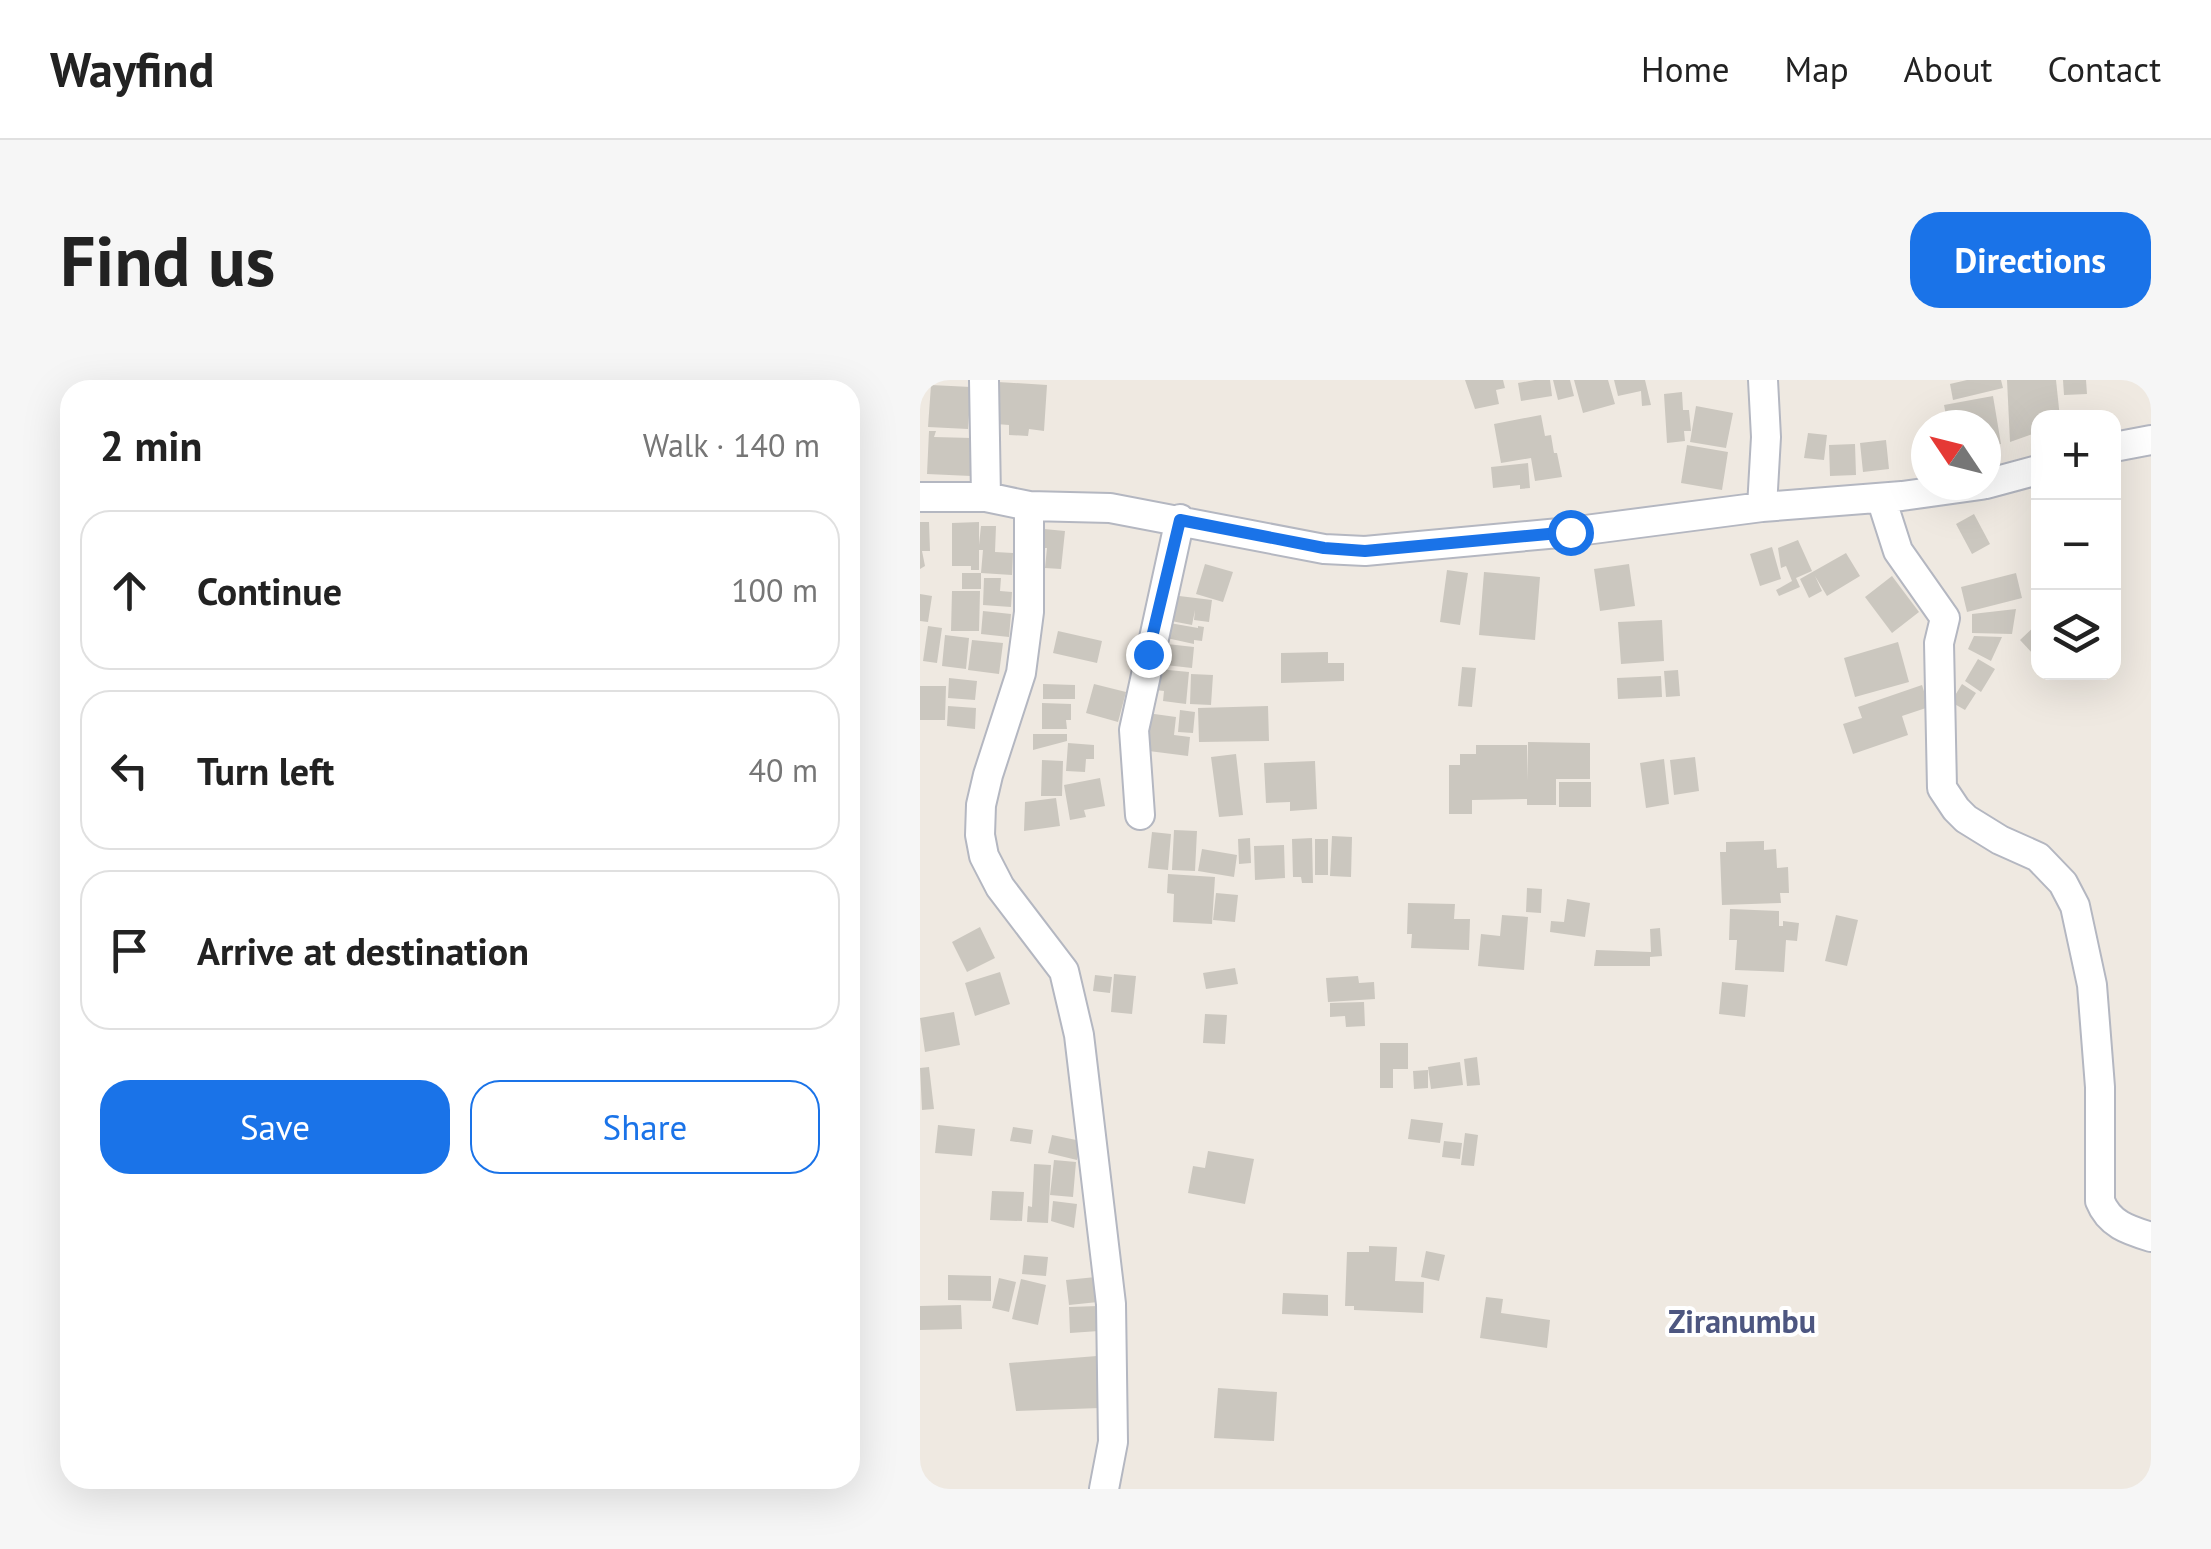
<!DOCTYPE html>
<html lang="en">
<head>
<meta charset="utf-8">
<style>
	:root { --surface:#fff; --page:#f6f6f6; --text:#222; --muted:#767676; --line:#e0e0e0; --accent:#1a73e8 }
	body { margin:0; font-family:"PT Sans",sans-serif; background:var(--page); color:var(--text) }
	.controls { position:absolute; right:30px; top:30px; display:grid; overflow:hidden; border-radius:20px; box-shadow:0 10px 40px #0002 }
	.controls button { width:90px; height:90px; display:grid; place-items:center; padding:0; border:0; border-bottom:2px solid var(--line); background:var(--surface); color:var(--text); font:50px sans-serif }
	.compass { position:absolute; left:991px; top:30px; width:90px; height:90px; border-radius:50%; background:var(--surface); box-shadow:0 10px 40px #0002; rotate:305deg }
	.stop { position:absolute; width:30px; height:30px; margin:-22px; border:8px solid #1a73e8; border-radius:50%; background:#fff }
	.stop.end { background:#1a73e8; border-color:#fff; box-shadow:0 2px 10px #0008 }
	.list { margin:0; padding:0; list-style:none }
	h2 { display:flex; justify-content:space-between; align-items:center; height:130px; margin:0; padding:0 40px; font-size:42px }
	h2 small { font-size:32px; font-weight:400; color:var(--muted) }
	.list li { display:grid; grid-template-columns:65px 1fr auto; gap:30px; align-items:center; box-sizing:border-box; height:160px; margin:0 20px 20px; padding:0 20px; border:2px solid var(--line); border-radius:30px }
	.list b { display:block; font-size:38px; white-space:nowrap }
	.list em { font-size:32px; font-style:normal; color:var(--muted) }
	.actions { display:flex; gap:20px; padding:30px 40px }
	.actions a { flex:1; padding:22px 0; border:2px solid var(--accent); border-radius:30px; text-align:center; font-size:35px; color:var(--accent) }
	.actions .main { background:var(--accent); color:#fff }
	.icon { flex:none; width:55px; height:55px; fill:none; stroke:currentColor; stroke-width:2; stroke-linecap:round; stroke-linejoin:round }
	.map { position:relative; flex:none; width:1231px; height:1109px; overflow:hidden; border-radius:30px }
	header { display:flex; align-items:center; gap:60px; box-sizing:border-box; height:140px; padding:0 50px; background:var(--surface); border-bottom:2px solid var(--line) }
	header strong { font-size:48px }
	nav { display:flex; gap:55px; margin-inline-start:auto; font-size:35px }
	.intro { display:flex; align-items:center; justify-content:space-between; box-sizing:border-box; height:240px; padding:0 60px }
	h1 { margin:0; font-size:70px }
	.button { padding:25px 45px; border-radius:30px; background:var(--accent); color:#fff; font-size:35px; font-weight:700 }
	main { display:flex; gap:60px; padding:0 60px }
	aside { flex:1; background:var(--surface); border-radius:30px; box-shadow:0 10px 40px #0002 }
	.map>svg:first-child { display:block }
	.building { fill:#cbc7bf }
	.lines { fill:none; stroke-linecap:round; stroke-linejoin:round }
	.street-casing { stroke:#b4b7c1; stroke-width:32 }
	.street { stroke:#fff; stroke-width:28 }
	.route { stroke:#1a73e8; stroke-width:12 }
	.labels { text-anchor:middle; stroke-width:8; stroke-linejoin:round; paint-order:stroke }
	.quarter-label { font-size:32px; font-weight:bold; fill:#4d5680; stroke:#fff }
</style>
</head>
<body>
<header>
<strong>Wayfind</strong>
<nav><a>Home</a><a>Map</a><a>About</a><a>Contact</a></nav>
</header>
<div class="intro"><h1>Find us</h1><a class="button">Directions</a></div>
<main>
<aside>
<h2>2 min<small>Walk · 140 m</small></h2>
<ul class="list">
<li><svg class="icon" aria-label="ahead" viewBox="0 0 24 24"><path d="M12 20V5M6 11l6-6 6 6"/></svg><div><b>Continue</b></div><em>100 m</em></li>
<li><svg class="icon" aria-label="left" viewBox="0 0 24 24"><path d="M17 20v-9H6M10 6l-5 5 5 5"/></svg><div><b>Turn left</b></div><em>40 m</em></li>
<li><svg class="icon" aria-label="arrive" viewBox="0 0 24 24"><path d="M6 21V4h12l-3 4 3 4H6"/></svg><div><b>Arrive at destination</b></div></li>
</ul>
<div class="actions"><a class="main">Save</a><a>Share</a></div>
</aside>
<div class="map">
<svg width="1231" height="1109" viewBox="0 0 1231 1109">
	<rect width="100%" height="100%" fill="#efe9e1"/>
	<path class="building" d="M545 0H583L585 8 576 10 579 24 555 29Z
		M615 0H630L632 16 601 21 598 3Z
		M633 0H650L654 16 638 20Z
		M654 0H688L695 24 663 33Z
		M694 0H725L731 25 722 26 721 11 698 16Z
		M1047 0H1081L1083 8 1033 20 1030 4Z
		M1087 0H1136L1140 38H1118V52L1090 62Z
		M1143 0H1166L1167 14 1144 15Z
		M78 2 127 5 124 51 109 49 108 56 89 55V45L76 44Z
		M11 5 51 7 48 49 8 47Z
		M762 12 763 30H769L771 51H764L765 61 747 63 744 14Z
		M1073 16 1081 64 1066 67V45H1028L1024 25Z
		M776 26 813 33 806 68 770 62Z
		M621 35 625 56 631 55 634 73H637L642 97 615 101 611 78 581 83 574 44Z
		M9 51H16L14 57 52 58 51 96 7 94Z
		M888 53 907 55 904 80 884 78Z
		M966 60 969 89 943 92 940 63Z
		M935 64 936 95 910 96 909 65Z
		M767 65 808 72 802 110 761 103Z
		M608 83 610 108 600 109V105L573 108 571 87Z
		M1054 134 1070 164 1052 174 1036 144Z
		M0 142H9L10 171H2L5 186 0 189Z
		M59 142V165L61 146H76L75 172 93 173 92 195 61 193 63 170H59V190H51V186H32V143Z
		M124 149 145 151 141 189 125 188 127 168H122Z
		M878 160 892 191 876 198 880 207 859 216 856 210 872 201 866 186 861 188 858 168Z
		M852 167 861 199 840 206 830 174Z
		M926 173 940 196 907 216 895 196 902 211 889 218 880 199Z
		M285 184 313 192 303 222 276 214Z
		M709 184 715 226 680 231 674 189Z
		M527 190 548 193 540 245 520 242Z
		M564 192 620 197 615 260 559 255Z
		M42 193H61V209H42Z
		M1096 193 1102 218 1047 232 1041 207Z
		M972 196 999 232 972 253 945 217Z
		M64 198H81L80 211 92 212 91 227 63 225Z
		M32 211H60L59 251H31Z
		M0 214 12 216 8 242 0 241Z
		M251 215 292 220 289 242 274 240 275 230 272 245 246 240Z
		M1096 229 1092 254 1052 253V234Z
		M63 231 91 234 89 257 61 254Z
		M742 240 744 281 701 284 698 242Z
		M244 242 278 248V246L284 247 282 261 274 260V264L242 257Z
		M1118 243V275L1116 277 1100 260Z
		M8 246 22 248 17 283 3 281Z
		M138 251 182 261 177 283 133 273Z
		M25 255 49 258 46 289 22 286Z
		M1054 256 1082 257 1071 281 1048 269Z
		M52 260 83 263 79 294 48 290Z
		M978 262 989 302 935 317 924 278Z
		M238 263 274 267 272 288 236 284Z
		M408 272V283H424V301L361 303V273Z
		M1058 279 1075 289 1061 312 1045 301Z
		M542 287 556 288 552 327 538 326Z
		M238 289 269 292 266 324 243 321 244 311 235 310Z
		M758 290 760 316 746 317 744 291Z
		M271 294 293 295 291 325 270 324Z
		M741 296 742 317 698 319 697 298Z
		M29 298 57 301 55 320 28 318Z
		M123 304 155 305V319H123Z
		M174 304 206 312 198 342 166 333Z
		M1042 304 1056 313 1045 330 1031 322Z
		M1002 305 1009 327 982 336 988 355 933 374 923 344 942 338 938 327Z
		M0 306H26L25 340H0Z
		M122 323 151 324V340H146L147 349H122Z
		M28 326 56 328 55 349 27 346Z
		M348 326 349 361 279 362 278 328Z
		M260 330 275 332 273 353 258 352Z
		M227 333 256 337 254 355 270 357 268 376 221 370Z
		M113 354H147V361L113 370Z
		M608 362 670 363V399H636V425H607V419L552 420V434H529V385H540V374H556V365H607L608 401Z
		M148 363 174 365V379H166L165 392 146 391Z
		M316 374 323 435 299 437 291 377Z
		M775 377 779 411 754 415 750 380Z
		M744 379 749 424 726 428 720 383Z
		M122 380 143 381 142 416H121Z
		M395 381 397 429 370 431V422L346 423 344 383Z
		M180 398 185 426 164 430 166 437 150 440 144 405Z
		M639 402H671V427H639Z
		M136 418 140 446 104 451 105 422Z
		M254 450 277 451 275 491 252 490Z
		M232 452 251 454 248 490 228 488Z
		M412 456 432 457 431 497 410 496Z
		M330 458 331 483 319 484 318 459Z
		M392 458 393 503H382L381 497H373L372 459Z
		M395 459H408V495H395Z
		M844 461V470L856 469 857 488 868 487 869 513H860L861 523 802 525 800 472H806V462Z
		M364 465 365 498 335 500 334 466Z
		M282 469 317 475 314 497 278 491Z
		M248 494 295 497 292 544 253 542 254 514 247 513Z
		M607 508 622 509 621 533 606 532Z
		M296 513 318 515 315 542 293 540Z
		M647 519 670 523 665 557 630 552 631 541 644 542Z
		M488 523 535 524 534 539H550L549 570 491 568 492 554H487Z
		M810 529 859 531V546H863V541L879 543 877 561 866 560 864 592 815 590 817 560H809Z
		M582 535 608 537 604 590 558 586 561 554 580 556Z
		M916 535 938 540 927 586 905 581Z
		M60 547 75 578 47 592 32 562Z
		M740 548 742 576 730 577V586H674L676 570 731 572 730 549Z
		M315 588 318 604 286 609 283 593Z
		M80 592 90 624 55 636 45 603Z
		M194 594 216 596 212 634 191 632Z
		M175 595 192 597 190 613 173 611Z
		M438 596 439 603 454 602 455 619 408 622 406 598Z
		M802 602 828 605 825 637 799 634Z
		M444 622 445 646 426 647 425 636 410 637V623Z
		M34 632 40 665 5 672 0 638Z
		M285 634 307 635 305 664 283 663Z
		M460 663H488V689H473V708H460Z
		M557 677 560 705 547 706 544 679Z
		M540 682 543 705 511 709 508 687Z
		M9 687 14 729 2 730 0 688Z
		M508 690V708L494 709 493 691Z
		M491 739 523 743 520 763 488 759Z
		M18 745 55 749 52 776 15 773Z
		M93 747 113 750 111 764 90 761Z
		M545 753 558 755 554 786 541 785Z
		M132 755 161 761 157 780 128 773Z
		M524 761 542 763 540 779 522 777Z
		M288 771 334 779 325 824 268 813 273 786 285 788Z
		M134 780 156 782 153 817 130 815Z
		M114 784 131 785 128 843 107 842 108 826 112 827Z
		M72 811 104 812 102 841 70 840Z
		M133 821 157 824 154 848 131 841Z
		M449 866 477 867 475 901 504 902 503 933 434 930V926H425L427 872H449Z
		M506 871 525 875 519 901 501 897Z
		M104 875 128 877 126 896 102 894Z
		M28 895 71 896V921L28 920Z
		M176 897 178 922 149 925 146 900Z
		M79 898 96 902 89 932 72 928Z
		M101 899 126 905 118 945 92 939Z
		M363 913 408 915V936L362 934Z
		M566 917 583 919 581 933 630 940 627 968 560 958Z
		M41 925 42 949 0 950V926Z
		M178 926 179 951 150 953 149 927Z
		M177 976 180 1028 96 1031 89 983Z
		M298 1008 357 1012 354 1061 294 1058Z"/>
	<g class="lines">
		<defs>
			<path id="street" d="M64 0 66 117
				M1194 67 1231 60
				M1066 104 1118 90
				M0 117H66L109 126 190 128 404 169 445 171 650 152 842 127 982 116 1061 105
				M961 118 978 171 1025 238 1019 263 1022 408 1036 429 1046 439 1080 460 1118 477 1143 503 1155 526 1172 605 1180 707V821C1189 844 1208 850 1231 857
				M109 126V232L101 293 68 395 61 425 60 455 64 476 80 507 144 591 159 655 191 924 193 1062 184 1109
				M842 127 846 57 843 0
				M220 435 214 350 260 139"/>
		</defs>
		<use href="#street" class="street-casing"/>
		<use href="#street" class="street"/>
	</g>
	<g class="lines">
		<path class="route" d="M228 274 260 140 404 168 445 171 650 152"/>
	</g>
	<g class="labels">
		<g class="quarter-label">
			<text x="822" y="953">Ziranumbu</text>
		</g>
	</g>
</svg>
<div class="controls">
<button>+</button>
<button>−</button>
<button><svg class="icon" aria-label="layers" viewBox="0 0 24 24"><path d="M12 4l9 5-9 5-9-5zM3 14l9 5 9-5"/></svg></button>
</div>
<svg class="compass" viewBox="-18 -18 36 36"><path d="M0-13l5 13h-10z" fill="#e53935"/><path d="M0 13l5-13h-10z" fill="#767676"/></svg>
<div class="stop" style="left:650px;top:152px"></div>
<div class="stop end" style="left:228px;top:274px"></div>
</div>
</main>
</body>
</html>
